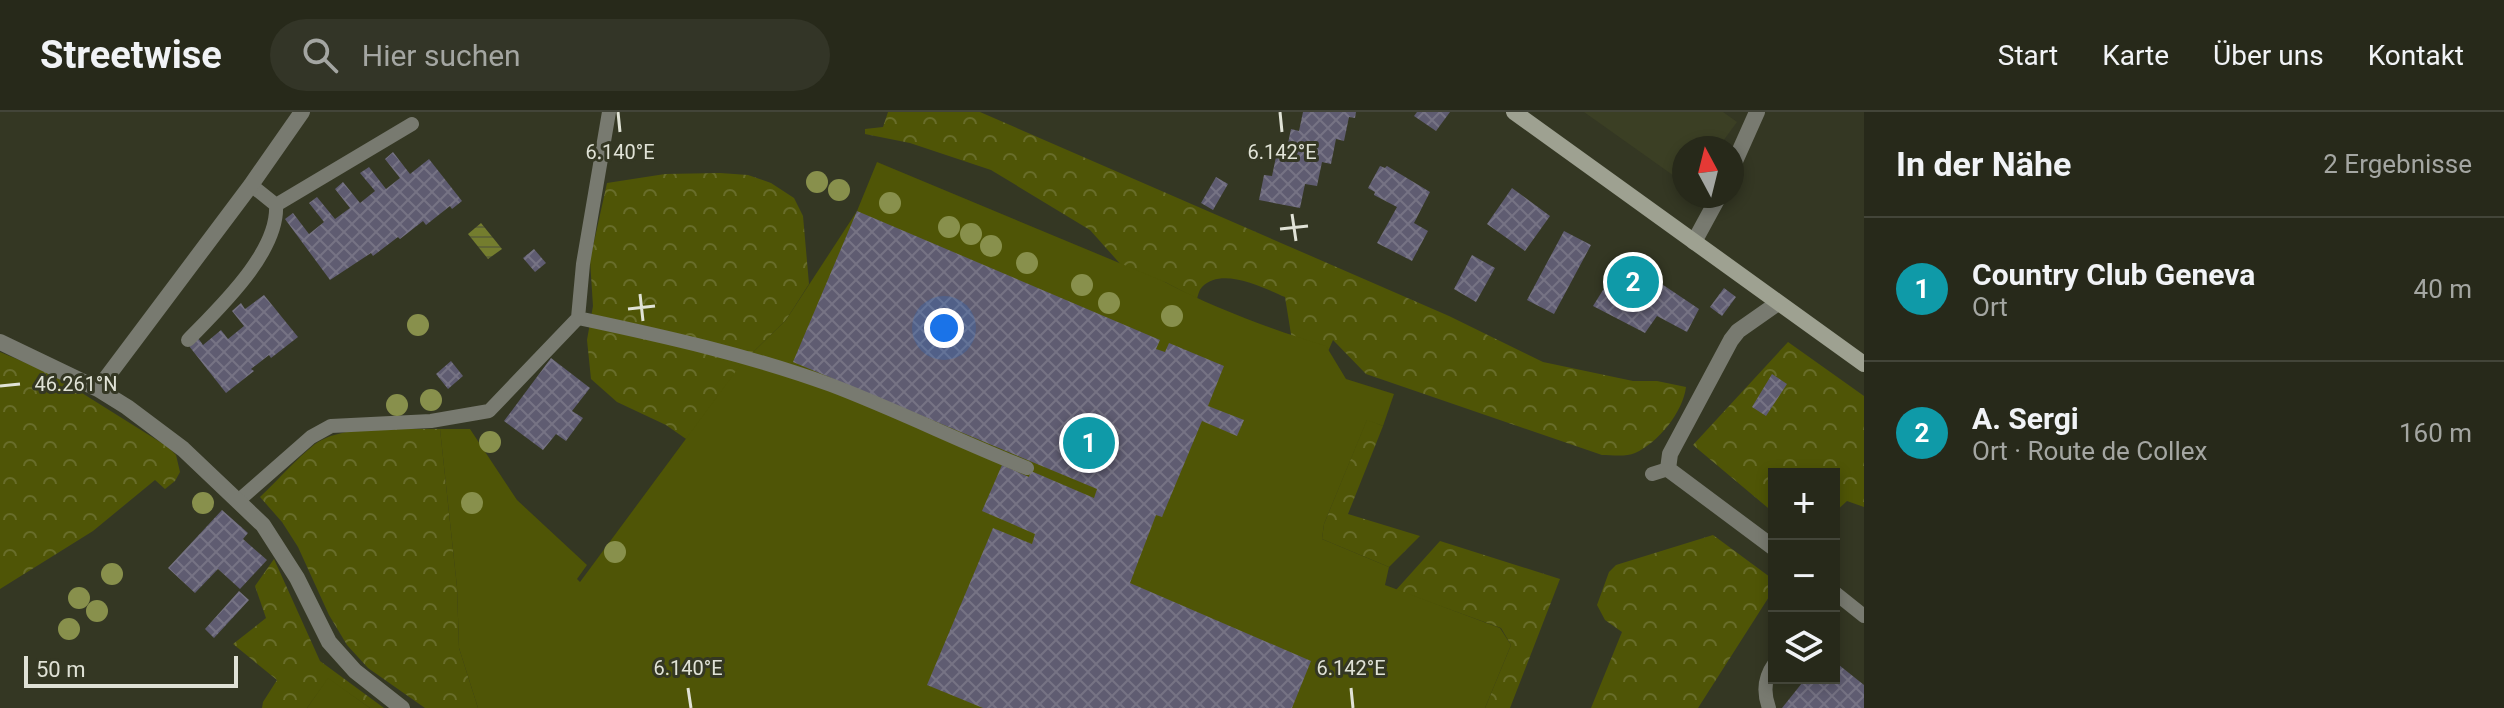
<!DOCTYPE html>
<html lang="de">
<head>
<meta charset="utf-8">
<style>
	:root { --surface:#27291a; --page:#333527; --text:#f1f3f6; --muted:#a4a6a2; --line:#434539; --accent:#d6ab8b }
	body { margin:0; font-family:Roboto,sans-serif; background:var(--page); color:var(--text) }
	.controls { position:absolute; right:24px; bottom:24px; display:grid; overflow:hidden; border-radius:0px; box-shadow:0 4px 12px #0003 }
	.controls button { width:72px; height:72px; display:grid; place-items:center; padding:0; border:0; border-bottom:2px solid var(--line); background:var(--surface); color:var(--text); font:40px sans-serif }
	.compass { position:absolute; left:1672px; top:24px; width:72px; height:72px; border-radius:50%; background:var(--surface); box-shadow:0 4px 12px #0003; rotate:353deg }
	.scale { position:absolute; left:24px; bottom:20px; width:214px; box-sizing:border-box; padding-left:8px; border:4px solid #e0e2d6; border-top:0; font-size:22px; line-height:28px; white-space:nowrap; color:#e0e2d6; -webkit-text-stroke:6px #343723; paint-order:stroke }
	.you { position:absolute; left:944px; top:216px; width:28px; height:28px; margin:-20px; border:6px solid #fff; border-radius:50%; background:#1a73e8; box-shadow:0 0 0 12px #1a73e833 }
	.badge { display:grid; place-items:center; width:52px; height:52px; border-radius:50%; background:var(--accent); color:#fff; font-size:26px; font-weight:700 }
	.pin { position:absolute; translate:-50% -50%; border:4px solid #fff; box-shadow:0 2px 8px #0006 }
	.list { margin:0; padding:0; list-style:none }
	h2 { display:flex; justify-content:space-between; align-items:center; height:104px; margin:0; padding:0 32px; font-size:34px }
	h2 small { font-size:26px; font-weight:400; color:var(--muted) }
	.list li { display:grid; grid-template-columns:52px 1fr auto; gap:24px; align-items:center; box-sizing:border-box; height:144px; padding:0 32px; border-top:2px solid var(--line) }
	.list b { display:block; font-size:30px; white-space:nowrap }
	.list p { margin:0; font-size:26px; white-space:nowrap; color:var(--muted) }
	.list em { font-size:26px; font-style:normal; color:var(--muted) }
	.icon { flex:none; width:44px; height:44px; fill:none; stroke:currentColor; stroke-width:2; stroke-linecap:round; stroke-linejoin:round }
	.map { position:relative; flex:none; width:1864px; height:596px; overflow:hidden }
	header { display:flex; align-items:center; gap:48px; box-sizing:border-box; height:112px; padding:0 40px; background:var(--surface); border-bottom:2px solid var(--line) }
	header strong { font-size:38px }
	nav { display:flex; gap:44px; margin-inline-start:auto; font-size:28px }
	.search { width:560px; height:72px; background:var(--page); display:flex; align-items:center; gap:20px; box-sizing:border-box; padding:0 28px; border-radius:44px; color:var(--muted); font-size:30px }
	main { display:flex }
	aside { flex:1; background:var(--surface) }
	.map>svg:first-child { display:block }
	.built { fill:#3b3f24 }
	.forest { fill:url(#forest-crowns) }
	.garden { fill:#4f5506 }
	.water { fill:url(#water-rules) }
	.building { fill:url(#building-cross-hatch) }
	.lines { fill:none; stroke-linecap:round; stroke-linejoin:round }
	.lane { stroke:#787a70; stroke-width:14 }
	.street { stroke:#787a70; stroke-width:16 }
	.secondary { stroke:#9ea191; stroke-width:16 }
	.tree { fill:#88904c }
	.ticks { fill:none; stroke:#e0e2d6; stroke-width:3 }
	.ticks-label { font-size:20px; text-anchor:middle; fill:#e0e2d6; stroke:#343723; stroke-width:6; stroke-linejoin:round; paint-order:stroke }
</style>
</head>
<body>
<header>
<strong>Streetwise</strong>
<div class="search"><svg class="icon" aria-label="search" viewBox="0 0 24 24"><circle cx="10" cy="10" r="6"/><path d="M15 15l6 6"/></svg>Hier suchen</div>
<nav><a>Start</a><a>Karte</a><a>Über uns</a><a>Kontakt</a></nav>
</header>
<main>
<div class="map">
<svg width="1864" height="596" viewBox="0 0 1864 596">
	<defs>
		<pattern id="forest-crowns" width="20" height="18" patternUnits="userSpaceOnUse" patternTransform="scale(2)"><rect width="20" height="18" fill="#4f5506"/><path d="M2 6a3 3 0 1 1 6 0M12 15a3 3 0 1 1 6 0" fill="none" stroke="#686d2a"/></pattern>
		<pattern id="water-rules" width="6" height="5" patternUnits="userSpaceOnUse" patternTransform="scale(2)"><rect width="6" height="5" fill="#747d2e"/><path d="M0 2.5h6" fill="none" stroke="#606635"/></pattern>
		<pattern id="building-cross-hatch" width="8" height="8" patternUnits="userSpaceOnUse" patternTransform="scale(2)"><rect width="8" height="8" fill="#5f5c71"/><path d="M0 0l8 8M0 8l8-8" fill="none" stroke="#767384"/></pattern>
	</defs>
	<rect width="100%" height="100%" fill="#343723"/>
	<path class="built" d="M1584 0H1723L1737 10 1718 36H1684V71Z"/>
	<path class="forest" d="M888 0H980L1449 204 1543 250 1633 269H1657L1686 275C1683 300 1658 331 1635 341 1626 345 1612 343 1602 343L1366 262 1333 228 1321 255 1295 247 1285 185C1264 176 1222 154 1202 175 1199 178 1198 183 1197 187L1165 170 1131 164 1090 118 991 58 910 31 865 22V17L883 15Z
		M720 61 748 63 771 71 794 86 803 104 809 172 786 208 743 250 699 336 666 313 617 290 591 267 587 228 593 194 590 148 607 71 665 62Z
		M1788 230 1864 284V395L1847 389 1834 401V362H1774V401L1693 333Z
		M0 240 50 261 168 335 176 343 180 360 175 369 165 377 155 368 93 419 0 477Z
		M1367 307 1383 314 1348 402 1420 424 1389 455 1322 427 1324 412Z
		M440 317 457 475 459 536 478 596H425L368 556 347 533 329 503 298 435 282 410 260 385C278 368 296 347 315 332 344 311 405 318 440 317Z
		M1713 423 1774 468V477L1698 596H1591L1622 520 1605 508 1597 493 1609 460 1616 453Z
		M1440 429 1560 467 1510 596H1485L1511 533 1501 516 1396 478Z
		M274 447 320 549 384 596H370L328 567 307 596H262L263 590 277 568 233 532 266 506 255 474Z"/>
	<path class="garden" d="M877 50 1165 170C1216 197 1271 217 1326 234L1346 267 1394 282 1383 314 1367 308 1324 412 1322 427 1389 455 1385 473 1500 516 1511 533 1485 596H478L459 536 457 475 440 317H470L517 388 587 453 577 467 580 470 742 251 786 208 857 99Z
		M328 566 370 596H307Z"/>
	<path class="water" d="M481 111 502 137 488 147 468 122Z"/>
	<path class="building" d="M1303 0H1356L1355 6 1349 5 1344 29 1336 27 1331 52 1322 50 1317 74 1305 72 1300 96 1259 88 1264 63 1272 64 1277 40 1286 41 1291 17 1299 19Z
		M1417 0H1450L1436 19 1414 4Z
		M393 40 410 62 429 47 462 89 452 97 450 94 426 113 423 109 400 127 398 125 373 144 371 141 330 168 285 107 293 101 309 122 324 110 309 91 317 85 335 107 350 96 335 77 343 70 360 91 375 79 360 61 369 55 386 77 400 66 385 47Z
		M1380 54 1385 56 1387 54 1430 80 1414 111 1428 119 1412 149 1377 131 1397 95 1374 83 1375 80 1368 76Z
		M1216 65 1228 72 1213 98 1201 91Z
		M1512 76 1550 104 1525 139 1487 112Z
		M857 99 1160 228 1156 237 1165 240 1169 231 1224 254 1208 294 1244 308 1237 324 1202 309 1162 405 1156 403 1130 471 1311 549 1292 596H983L927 573 993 416 1032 432 1035 422 982 399 1002 353 1029 365 1031 359 1094 386 1097 377 793 250Z
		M1564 119 1591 133 1554 202 1527 188Z
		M534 137 546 151 535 160 523 146Z
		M1472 143 1495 156 1476 190 1454 177Z
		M1623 146 1699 197 1687 220 1657 204 1645 221 1593 194Z
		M1724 176 1736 185 1722 204 1710 195Z
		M264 183 298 225 271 246 269 243 251 257 254 259 226 281 189 234 198 226 203 233 221 218 228 227 244 214 232 199 241 191 245 197Z
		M551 246 590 276 572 299 583 306 566 329 556 322 543 338 504 309Z
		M451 249 463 264 448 277 436 262Z
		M1772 262 1787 272 1766 304 1752 295Z
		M222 398 248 421 243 427 267 448 240 477 218 457 195 481 168 456Z
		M239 479 249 488 214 526 205 517Z
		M1834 549 1864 573V596H1782L1806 566H1834Z"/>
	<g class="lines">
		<path class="lane" d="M251 73 276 93 412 12
			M578 206C663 224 749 243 831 273 897 298 961 330 1027 356
			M188 228C219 196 279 140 276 93
			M1652 362 1668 357
			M238 389 311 325 331 314 431 309 489 299 578 206 583 152 609 0
			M1834 480 1864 504
			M1769 596C1763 580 1764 566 1774 552"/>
		<path class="street" d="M1732 56 1757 0
			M1694 130 1719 84
			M0 230 98 277 127 295 183 337 263 413 297 466 329 530 355 559 402 596
			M98 277 251 73 302 0
			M1774 436 1668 357 1670 342 1731 228 1738 219 1778 191"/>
		<path class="secondary" d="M1514 0 1864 252"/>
	</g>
	<g class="tree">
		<circle cx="817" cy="70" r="11"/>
		<circle cx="839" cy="78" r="11"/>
		<circle cx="890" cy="91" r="11"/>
		<circle cx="949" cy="115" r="11"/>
		<circle cx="971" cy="122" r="11"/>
		<circle cx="991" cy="134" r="11"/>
		<circle cx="1027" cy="151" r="11"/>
		<circle cx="1082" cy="173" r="11"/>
		<circle cx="1109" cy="191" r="11"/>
		<circle cx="1172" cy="204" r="11"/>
		<circle cx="418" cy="213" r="11"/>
		<circle cx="431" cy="288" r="11"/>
		<circle cx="397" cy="293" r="11"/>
		<circle cx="490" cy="330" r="11"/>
		<circle cx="203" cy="391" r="11"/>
		<circle cx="472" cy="391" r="11"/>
		<circle cx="615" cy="440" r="11"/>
		<circle cx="112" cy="462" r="11"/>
		<circle cx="79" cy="486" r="11"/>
		<circle cx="97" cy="499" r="11"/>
		<circle cx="69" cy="517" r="11"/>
	</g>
	<path class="ticks" d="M618 0 620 20M1280 0 1282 20M1292 102 1296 129M1280 117 1308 114M640 182 643 209M628 197 655 194M0 274 20 272M688 576 691 596M1351 576 1353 596"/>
	<g class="ticks-label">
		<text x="620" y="47">6.140°E</text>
		<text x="1282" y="47">6.142°E</text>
		<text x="76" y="279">46.261°N</text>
		<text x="688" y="563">6.140°E</text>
		<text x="1351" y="563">6.142°E</text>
	</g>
</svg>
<div class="controls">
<button>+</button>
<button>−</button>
<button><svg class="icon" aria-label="layers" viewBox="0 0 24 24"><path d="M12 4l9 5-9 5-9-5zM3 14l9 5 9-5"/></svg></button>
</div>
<svg class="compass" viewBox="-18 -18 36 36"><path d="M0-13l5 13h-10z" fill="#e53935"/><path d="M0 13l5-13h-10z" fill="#a4a6a2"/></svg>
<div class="scale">50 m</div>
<div class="you"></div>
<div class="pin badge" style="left:1089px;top:331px;background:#0f9aa8">1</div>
<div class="pin badge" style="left:1633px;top:170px;background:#0f9aa8">2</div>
</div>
<aside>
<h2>In der Nähe<small>2 Ergebnisse</small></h2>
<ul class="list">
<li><span class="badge" style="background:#0f9aa8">1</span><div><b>Country Club Geneva</b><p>Ort</p></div><em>40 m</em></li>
<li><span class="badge" style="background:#0f9aa8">2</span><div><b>A. Sergi</b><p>Ort · Route de Collex</p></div><em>160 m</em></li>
</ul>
</aside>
</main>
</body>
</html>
